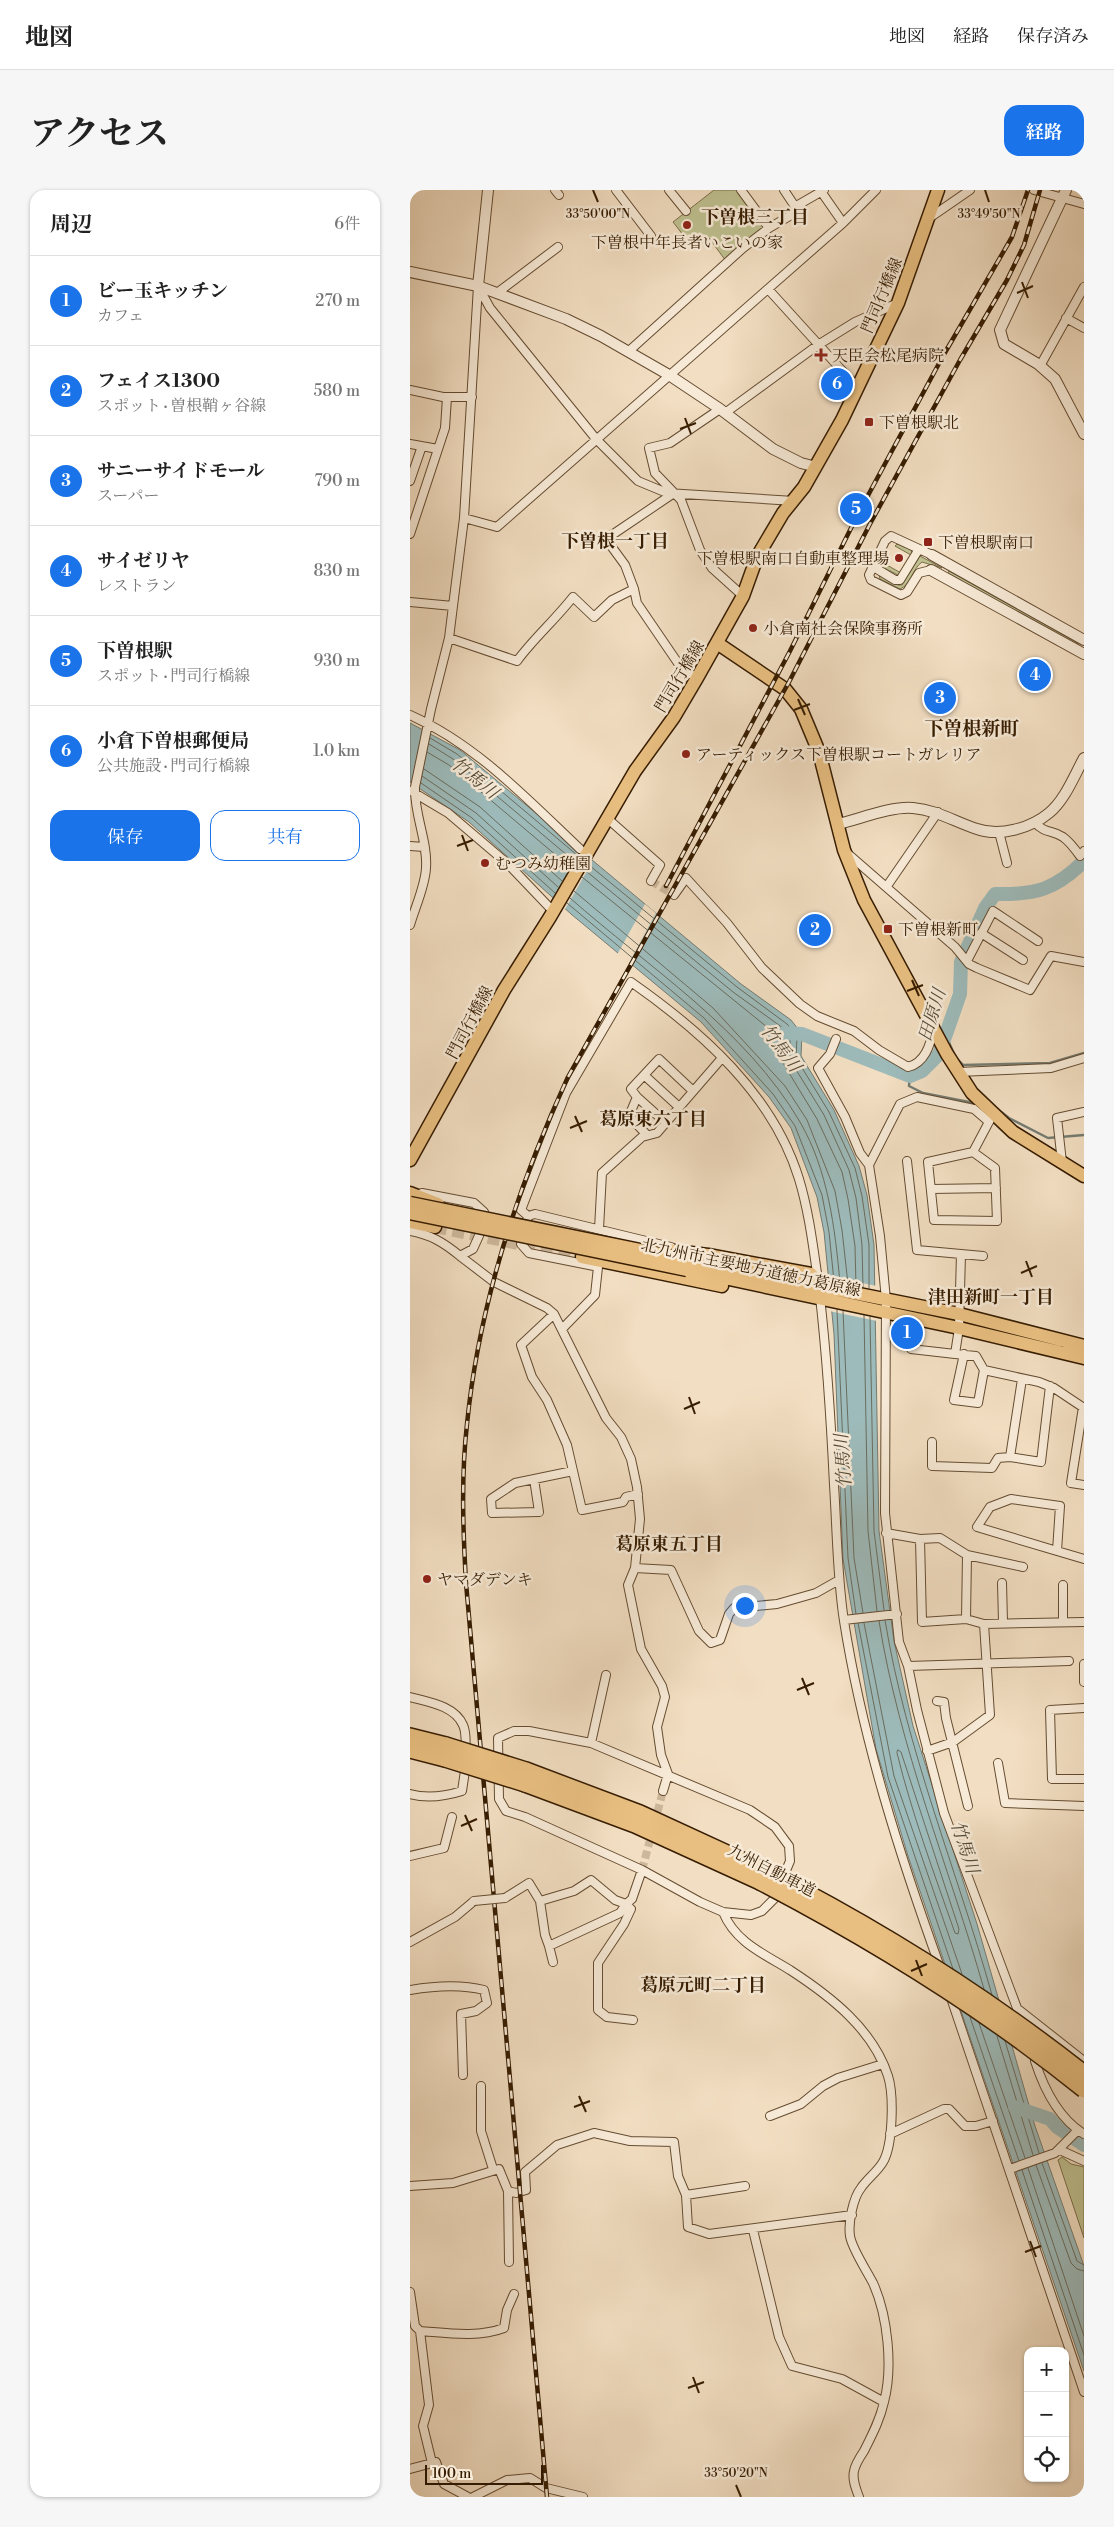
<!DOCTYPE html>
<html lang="ja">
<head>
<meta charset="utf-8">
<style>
	:root { --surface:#fff; --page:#f6f6f6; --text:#222; --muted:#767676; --line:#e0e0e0; --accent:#1a73e8 }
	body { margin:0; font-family:"Libre Bodoni","Noto Serif JP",serif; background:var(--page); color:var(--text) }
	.controls { position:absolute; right:15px; bottom:15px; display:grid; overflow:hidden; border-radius:10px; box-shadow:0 1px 4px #0004 }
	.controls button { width:45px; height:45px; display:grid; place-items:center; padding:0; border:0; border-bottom:1px solid var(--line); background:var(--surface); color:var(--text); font:25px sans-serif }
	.scale { position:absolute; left:15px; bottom:12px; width:118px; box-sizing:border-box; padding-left:5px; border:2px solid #361c01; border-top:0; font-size:14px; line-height:18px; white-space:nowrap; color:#361c01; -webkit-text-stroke:4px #f7ead7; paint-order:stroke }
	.you { position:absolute; left:334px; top:1415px; width:18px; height:18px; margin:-12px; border:4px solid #fff; border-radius:50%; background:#1a73e8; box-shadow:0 0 0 8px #1a73e833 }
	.badge { display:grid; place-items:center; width:32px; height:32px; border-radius:50%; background:var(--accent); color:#fff; font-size:16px; font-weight:700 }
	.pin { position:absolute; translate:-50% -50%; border:2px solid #fff; box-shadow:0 1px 5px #0006 }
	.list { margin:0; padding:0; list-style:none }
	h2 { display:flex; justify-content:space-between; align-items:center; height:65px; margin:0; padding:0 20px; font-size:21px }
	h2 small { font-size:16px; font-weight:400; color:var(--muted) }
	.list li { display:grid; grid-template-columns:32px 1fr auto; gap:15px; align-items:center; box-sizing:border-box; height:90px; padding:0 20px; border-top:1px solid var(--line) }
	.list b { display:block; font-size:19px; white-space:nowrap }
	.list p { margin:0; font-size:16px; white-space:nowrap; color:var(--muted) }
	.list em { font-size:16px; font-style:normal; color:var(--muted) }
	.actions { display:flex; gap:10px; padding:15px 20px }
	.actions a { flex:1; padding:11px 0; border:1px solid var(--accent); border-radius:15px; text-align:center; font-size:18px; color:var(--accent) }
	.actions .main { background:var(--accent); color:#fff }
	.icon { flex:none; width:28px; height:28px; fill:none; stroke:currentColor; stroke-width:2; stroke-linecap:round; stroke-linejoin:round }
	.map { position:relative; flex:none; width:674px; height:2307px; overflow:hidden; border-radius:15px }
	header { display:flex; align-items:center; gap:30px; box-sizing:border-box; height:70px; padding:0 25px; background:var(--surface); border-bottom:1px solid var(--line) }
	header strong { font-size:24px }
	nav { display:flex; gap:28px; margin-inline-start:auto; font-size:18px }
	.intro { display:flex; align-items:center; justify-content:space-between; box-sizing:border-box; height:120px; padding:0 30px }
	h1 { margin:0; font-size:35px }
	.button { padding:12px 22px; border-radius:15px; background:var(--accent); color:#fff; font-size:18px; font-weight:700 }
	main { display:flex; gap:30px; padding:0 30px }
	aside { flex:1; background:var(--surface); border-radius:15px; box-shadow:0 1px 4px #0004 }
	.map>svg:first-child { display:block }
	.green { fill:#bfc090; stroke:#7a6e48 }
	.water { fill:#9dbbbb; stroke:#747b71 }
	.pier { fill:#f2dec2 }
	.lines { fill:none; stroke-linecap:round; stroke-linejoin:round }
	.shore { stroke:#6a6c5e; stroke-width:1 }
	.stream { stroke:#747b71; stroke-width:2.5 }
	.river { stroke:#9dbbbb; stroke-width:14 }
	.minor-tunnel { stroke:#ccb79b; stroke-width:8; stroke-dasharray:8 4; stroke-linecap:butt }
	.primary-tunnel { stroke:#ccb79b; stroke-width:12; stroke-dasharray:12 6; stroke-linecap:butt }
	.minor-casing { stroke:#654c31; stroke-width:10 }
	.tertiary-casing { stroke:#654c31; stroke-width:12 }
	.primary-casing { stroke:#361c01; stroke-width:15 }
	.motorway-casing { stroke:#361c01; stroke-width:18 }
	.minor { stroke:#f7ead7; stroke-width:8 }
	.tertiary { stroke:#f7ead7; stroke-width:10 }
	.primary { stroke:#e9bf81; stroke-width:12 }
	.motorway { stroke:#e9bf81; stroke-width:15 }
	.rail-casing { stroke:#361c01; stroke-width:4.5 }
	.rail { stroke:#f7ead7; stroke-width:2.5; stroke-dasharray:8; stroke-linecap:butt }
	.minor-bridge-casing { stroke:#654c31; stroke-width:10; stroke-linecap:butt }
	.primary-bridge-casing { stroke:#361c01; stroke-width:15; stroke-linecap:butt }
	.motorway-bridge-casing { stroke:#361c01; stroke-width:18; stroke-linecap:butt }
	.minor-bridge { stroke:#f7ead7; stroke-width:8 }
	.primary-bridge { stroke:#e9bf81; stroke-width:12 }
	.motorway-bridge { stroke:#e9bf81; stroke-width:15 }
	.ticks { fill:none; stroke:#361c01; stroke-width:2 }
	.poi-dot { fill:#8f2418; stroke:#f7ead7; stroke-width:2 }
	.labels { text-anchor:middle; stroke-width:5; stroke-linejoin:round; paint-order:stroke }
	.poi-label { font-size:16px; fill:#361c01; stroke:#f7ead7; text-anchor:start }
	.street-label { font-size:16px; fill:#361c01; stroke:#f7ead7 }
	.neighbourhood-label { font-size:18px; font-weight:bold; fill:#361c01; stroke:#f7ead7 }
	.water-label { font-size:18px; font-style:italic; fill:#554c39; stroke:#f7ead7 }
	.quarter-label { font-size:19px; font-weight:bold; fill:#361c01; stroke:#f7ead7 }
	.ticks-label { font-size:12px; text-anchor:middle; fill:#361c01; stroke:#f7ead7; stroke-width:5; stroke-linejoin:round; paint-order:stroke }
</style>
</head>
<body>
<header>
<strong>地図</strong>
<nav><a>地図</a><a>経路</a><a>保存済み</a></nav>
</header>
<div class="intro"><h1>アクセス</h1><a class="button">経路</a></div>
<main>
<aside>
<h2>周辺<small>6件</small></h2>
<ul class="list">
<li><span class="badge">1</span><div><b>ビー玉キッチン</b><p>カフェ</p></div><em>270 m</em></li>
<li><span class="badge">2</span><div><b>フェイス1300</b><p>スポット · 曽根鞘ヶ谷線</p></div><em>580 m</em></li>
<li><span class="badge">3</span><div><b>サニーサイドモール</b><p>スーパー</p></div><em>790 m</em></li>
<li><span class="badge">4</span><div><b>サイゼリヤ</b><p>レストラン</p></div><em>830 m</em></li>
<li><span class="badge">5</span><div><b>下曽根駅</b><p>スポット · 門司行橋線</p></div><em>930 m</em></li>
<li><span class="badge">6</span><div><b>小倉下曽根郵便局</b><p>公共施設 · 門司行橋線</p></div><em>1.0 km</em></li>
</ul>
<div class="actions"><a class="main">保存</a><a>共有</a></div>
</aside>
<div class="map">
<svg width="674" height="2307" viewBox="0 0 674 2307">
	<rect width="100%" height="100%" fill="#f2dec2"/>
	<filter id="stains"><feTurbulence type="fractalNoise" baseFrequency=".004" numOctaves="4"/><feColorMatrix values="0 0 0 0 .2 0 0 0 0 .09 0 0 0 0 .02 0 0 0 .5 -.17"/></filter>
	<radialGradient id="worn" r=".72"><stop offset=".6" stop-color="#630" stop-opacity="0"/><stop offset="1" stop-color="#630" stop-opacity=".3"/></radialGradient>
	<path class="green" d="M304 0H328L357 38 342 46 316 71 299 48 284 59 263 32Z
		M487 354 501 360 502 363 491 385H488L474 378 475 374 491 383 501 365 485 356Z
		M510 366 532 378 512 372C502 379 501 395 490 399L470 389 469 385 488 395H492Z
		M539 381 666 452 674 461 538 383Z
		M652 1967 661 1974 674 1977V2048L648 1970Z"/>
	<path class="water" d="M0 533 50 560 331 794 381 830 392 844 391 866 424 920 449 976 457 1005 464 1055 469 1341 484 1451 503 1536 567 1734 625 1936 674 2076V2181L498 1666 466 1559 433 1369 424 1144 414 1042 407 1007 381 938 359 907 291 832 161 724 59 632 0 592Z"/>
	<path class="pier" d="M169 662 181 674 154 721 142 710Z
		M235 714 246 723 218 775 207 765Z
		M416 1086 467 1096V1131L419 1121Z"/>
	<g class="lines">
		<path class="shore" d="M20 548 47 564 167 665
			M19 554 43 569 164 671
			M17 562 39 575 160 677
			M14 579 70 617 152 691
			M12 586 66 623 148 697
			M11 593 62 628 145 703
			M179 675 327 797 377 834 387 846 386 868 419 922 445 978 452 1006 459 1055V1098
			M176 681 323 802 373 838 380 848V870L414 925 439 980 446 1008 452 1055 453 1097
			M172 687 373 850V873L407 929 432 982 438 1009 445 1056 446 1096
			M164 701 303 818 375 896 397 930 425 1001 432 1040 438 1094
			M160 708C239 778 335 838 390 932 418 980 425 1038 430 1093
			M157 713 294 828 363 904 385 936 412 1005 419 1042 424 1091
			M427 1120 438 1368 446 1424
			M433 1121 444 1368 453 1423
			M454 1125 458 1341 467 1421
			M460 1127 464 1341 474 1420
			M475 1430C496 1559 547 1680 582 1805
			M469 1431C489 1557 539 1677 574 1799
			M448 1433 478 1587 543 1779
			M454 1433 484 1586 552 1784
			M488 1560 491 1562 549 1739 548 1744 545 1743C524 1683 502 1624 487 1563Z
			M560 1827 609 1971
			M569 1833 615 1968
			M587 1846 623 1965
			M595 1851 629 1963
			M632 1973 667 2071 674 2075
			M626 1975 661 2073 667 2079 674 2081
			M618 1978 674 2146
			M612 1980 674 2165"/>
		<path class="stream" d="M536 846 546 868 553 875 640 873 674 863
			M500 886 499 896 513 903 564 913
			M586 918 599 928 638 948 674 945"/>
		<path class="river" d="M374 843 392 844 500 886 512 881 529 864 550 804 551 772 575 718 585 704C625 705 645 700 674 671
			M605 1917 640 1929 647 1937 674 1955"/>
		<path class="minor-tunnel" d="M241 691 264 705
			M232 1680 253 1601"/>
		<path class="primary-tunnel" d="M25 1037 172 1067"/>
		<defs>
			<path id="minor" d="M145 0 149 5
				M206 0 241 46
				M259 0 276 21
				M331 0 359 38 383 24 388 15 414 0
				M374 0 386 18
				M410 0 433 33
				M624 0 674 14
				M518 29 560 0
				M69 98 80 118 186 249 228 291 257 303 384 311
				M358 99 447 197
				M87 103 148 57
				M656 128 674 138
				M219 161 333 58 359 38
				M630 176 674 97
				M0 200 33 207H62
				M310 219 260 253 239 258 245 283 271 310 290 360 302 378 333 406
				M315 223 408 155 445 132 488 113
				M0 254 28 259
				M0 291 12 256
				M54 328 87 337 433 33 466 0
				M0 344 35 238 37 207
				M462 376 485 390H490L509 359
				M521 380 509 383 497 402 491 405 461 390 459 385 475 351 481 346 522 365
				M224 399 215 375 196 349 264 303
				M0 412 43 416
				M39 448 107 471C124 448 145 430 163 407L184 427 202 410 224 399 227 413 272 479 287 488
				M0 525C67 555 117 609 170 659
				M1 601 38 623 98 674 140 718
				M198 629 250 675 241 691
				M624 632C637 645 641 639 653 647 660 652 665 659 670 666L674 661
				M589 642 597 673
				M0 656 14 657
				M437 663 545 757 559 774 567 778 620 800 641 766 674 772
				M477 696 528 622
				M264 705 276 688 317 733 352 778 390 814 407 826 444 841 469 860 498 877C515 873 520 855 524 839
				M0 735C5 717 15 697 16 678 18 651 4 625 5 597L21 519 39 448 54 328 68 96
				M571 743 613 770
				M557 771 583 721 628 751
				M426 849 420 864 408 878 435 927 450 963 459 975
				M548 882 641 878 674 868
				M234 885 269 917
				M227 907 256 933
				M579 932 564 919 507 907 490 914 459 975 470 1046 476 1110 475 1323 489 1452 498 1476 507 1520 534 1623 610 1826
				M237 945 219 926 227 907 221 899 249 869 283 901
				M563 962 585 978 587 1031 524 1030 518 972 563 962 581 928
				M497 971 507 1060 573 1066
				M652 972 647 928 674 922
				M521 999 586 998
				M118 1026 111 1020 156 903 221 792C291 841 363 904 389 989 399 1022 403 1056 408 1090
				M117 1030 118 1026 125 1024 261 1057
				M189 1039 192 983 232 947 247 943 312 868
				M0 1041C21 1045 33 1052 50 1066L63 1059 76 1030 74 1022 64 1013 12 1003
				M114 1043 111 1054 119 1063 184 1076
				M551 1064 549 1138 545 1164 566 1166 574 1180 629 1192 644 1198 674 1218
				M50 1066 84 1092 137 1118 144 1124 196 1228 211 1247 221 1269 227 1297 230 1329 225 1378 218 1395 231 1459 252 1496 255 1507 247 1537 251 1565 258 1584 253 1601
				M410 1107C417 1169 421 1232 424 1295 427 1340 427 1386 434 1431 453 1551 490 1666 531 1780
				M144 1124 111 1155 122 1187 137 1210 157 1255 172 1320 213 1312 216 1307 228 1304
				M152 1139 185 1105 188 1077
				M501 1159 545 1164
				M554 1164 544 1210 568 1213 574 1180
				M612 1189 600 1267 631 1272 640 1196
				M673 1217 661 1293 674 1295
				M522 1252V1276L582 1278 588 1268 600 1267
				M124 1289 129 1322 82 1323 81 1309 105 1293 163 1281
				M601 1309 650 1316 647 1361 567 1337 580 1317Z
				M476 1343 510 1349
				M647 1361 674 1369
				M557 1365 613 1377
				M225 1378 261 1380 289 1441 301 1453 310 1450 319 1424 324 1418 367 1414 406 1403 429 1390
				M592 1393 593 1432
				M653 1395V1432
				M556 1429 557 1365 530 1348 510 1349 512 1432 556 1429 574 1434
				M434 1430 487 1424
				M674 1474V1492
				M498 1476 659 1471
				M0 1507C19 1512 45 1516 53 1535 57 1543 55 1555 56 1563
				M527 1511 534 1512 536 1528 558 1616
				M674 1518 640 1520 642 1589H674
				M104 1541H119L181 1553 340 1620 365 1637 379 1656 380 1671 364 1709 352 1721 341 1725 313 1722 290 1712 232 1680 115 1627 96 1621 89 1609 88 1548Z
				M181 1553 196 1485
				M517 1561 543 1552 580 1525 574 1434 674 1432
				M588 1573 595 1613 674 1616
				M0 1604C17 1609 36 1606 52 1601L56 1574
				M0 1666 34 1658 42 1627
				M95 1708 119 1693 130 1711 164 1701 181 1690 205 1710 216 1714 222 1709 232 1680
				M130 1711 135 1745 139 1756 210 1723 216 1714 221 1719 214 1734 188 1773V1820L197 1827 223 1830
				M313 1722C325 1752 354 1764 380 1780 420 1806 463 1839 478 1886 484 1905 483 1955 473 1972 467 1982 457 1989 451 1998 443 2008 438 2033 440 2046 442 2059 457 2081 463 2093 478 2126 483 2178 474 2212 470 2230 462 2245 454 2261 450 2267 445 2275 444 2281 442 2290 446 2299 449 2307
				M0 1752 45 1727 64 1711
				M139 1756 143 1772
				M0 1800C24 1796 50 1794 74 1800L77 1813 66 1821 51 1824 53 1885
				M540 1805 674 2202
				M609 1820 674 1871
				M625 1871C634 1899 648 1928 674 1944
				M71 1896V1941L83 1979
				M360 1926 391 1914 413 1896 428 1888 473 1874
				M480 1944 534 1919H539L555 1936H566L583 1931
				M650 1960 674 1971
				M600 1979 645 1963 668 1940
				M0 1996 43 1993 89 1979 98 2001 106 2003 116 2000 115 1982 147 1955 184 1943 220 1951 264 1952 268 1986 276 2005 278 2037 299 2044 442 2025
				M98 2001 99 2072
				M276 2005 335 1996
				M343 2040 369 2147 382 2176 432 2189 474 2212
				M0 2102 5 2136 10 2141 19 2215 13 2236 22 2273
				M10 2141C37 2143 68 2148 94 2138L97 2120 104 2104
				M0 2279 26 2272 34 2294 58 2307
				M63 2307 97 2290 120 2288 136 2298 173 2307"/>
			<path id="tertiary" d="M656 0 590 140 594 154 628 174 645 189 674 244
				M0 82 68 96 156 129 191 146 259 185 310 219 363 259 391 273 406 277
				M68 96 78 0
				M522 365 674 450
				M521 380 674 464
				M428 634C450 629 481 616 503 618 527 620 545 632 567 639 590 647 621 638 639 623 655 610 664 586 674 568"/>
			<path id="primary" d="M307 453 375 499 391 519 409 562 434 660 454 710 537 864 562 903 603 942 674 986
				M0 970 94 800 140 727 225 581 264 527 287 488 333 406 347 367 373 323 394 297 432 230 488 113 528 0
				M0 1003 28 1014
				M0 1032 25 1037
				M256 1060 298 1065 401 1084 409 1097
				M172 1067 312 1096
				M279 1070 549 1124 674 1156
				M277 1080 549 1138 674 1168"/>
			<path id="motorway" d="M0 1546 36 1555
				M0 1560 35 1569
				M116 1580 230 1623 356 1681
				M115 1594 225 1635 350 1692"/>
		</defs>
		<use href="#minor" class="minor-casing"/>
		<use href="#tertiary" class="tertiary-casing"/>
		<use href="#primary" class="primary-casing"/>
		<use href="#motorway" class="motorway-casing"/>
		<use href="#minor" class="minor"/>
		<use href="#tertiary" class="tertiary"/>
		<use href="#primary" class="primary"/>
		<use href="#motorway" class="motorway"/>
		<defs>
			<path id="rail" d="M256 696 380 461 448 324 533 166 602 47 618 0
				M137 2307 56 1393C53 1340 51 1287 57 1234 69 1113 108 996 158 887L379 492 461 332 550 170 597 90 614 55 630 0"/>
		</defs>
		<use href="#rail" class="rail-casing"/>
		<use href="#rail" class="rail"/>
		<defs>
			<path id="minor-bridge" d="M64 1711 95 1708"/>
			<path id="primary-bridge" d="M0 1013 279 1070
				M0 1023 277 1080"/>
			<path id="motorway-bridge" d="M36 1555 116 1580
				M35 1569 115 1594
				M356 1681C468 1738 575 1805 674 1883
				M350 1692C463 1751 575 1820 674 1900"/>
		</defs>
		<use href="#minor-bridge" class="minor-bridge-casing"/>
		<use href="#primary-bridge" class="primary-bridge-casing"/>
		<use href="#motorway-bridge" class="motorway-bridge-casing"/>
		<use href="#minor-bridge" class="minor-bridge"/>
		<use href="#primary-bridge" class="primary-bridge"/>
		<use href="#motorway-bridge" class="motorway-bridge"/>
	</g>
	<path class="ticks" d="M183 0 188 12M575 0 579 12M612 92 618 108M607 103 623 96M275 228 281 244M270 239 286 233M388 509 395 525M384 520 400 514M52 645 58 661M47 656 63 650M502 790 509 806M497 801 513 795M165 926 172 942M160 938 177 931M616 1071 622 1087M611 1083 627 1076M279 1207 285 1224M274 1219 290 1212M392 1488 399 1505M387 1500 404 1493M55 1625 62 1641M51 1636 67 1629M506 1770 512 1786M501 1781 517 1774M169 1906 176 1922M164 1917 180 1911M620 2051 626 2067M615 2062 631 2056M283 2187 289 2203M278 2198 294 2192M326 2295 331 2307"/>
	<g class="poi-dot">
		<circle cx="277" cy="35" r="5"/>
		<path d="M408.5 157.5h5v5h5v5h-5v5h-5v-5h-5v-5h5z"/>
		<rect x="454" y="227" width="10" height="10" rx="2.5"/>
		<rect x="513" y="347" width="10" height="10" rx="2.5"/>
		<circle cx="489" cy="368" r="5"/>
		<circle cx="343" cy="438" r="5"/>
		<circle cx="276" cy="564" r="5"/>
		<circle cx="75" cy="673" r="5"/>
		<rect x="473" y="734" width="10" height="10" rx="2.5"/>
		<circle cx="17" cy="1389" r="5"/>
	</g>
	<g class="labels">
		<g class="poi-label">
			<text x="277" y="58" text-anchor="middle">下曽根中年長者いこいの家</text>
			<text x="422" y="171">天臣会松尾病院</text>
			<text x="469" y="238">下曽根駅北</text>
			<text x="528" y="358">下曽根駅南口</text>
			<text x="479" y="374" text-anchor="end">下曽根駅南口自動車整理場</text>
			<text x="353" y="444">小倉南社会保険事務所</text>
			<text x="286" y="570">アーティックス下曽根駅コートガレリア</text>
			<text x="85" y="679">むつみ幼稚園</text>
			<text x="488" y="745">下曽根新町</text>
			<text x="27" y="1395">ヤマダデンキ</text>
		</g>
		<g class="street-label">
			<text transform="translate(471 105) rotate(-67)" y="6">門司行橋線</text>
			<text transform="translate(269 486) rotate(-59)" y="6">門司行橋線</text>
			<text transform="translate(59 832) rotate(-62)" y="6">門司行橋線</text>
			<text transform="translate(341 1077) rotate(12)" y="6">北九州市主要地方道徳力葛原線</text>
			<text transform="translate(362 1680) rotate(27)" y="6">九州自動車道</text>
		</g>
		<g class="neighbourhood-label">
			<text x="345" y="33">下曽根三丁目</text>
			<text x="205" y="357">下曽根一丁目</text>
			<text x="243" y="935">葛原東六丁目</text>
			<text x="581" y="1113">津田新町一丁目</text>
			<text x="259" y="1360">葛原東五丁目</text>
			<text x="293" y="1801">葛原元町二丁目</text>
		</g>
		<g class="water-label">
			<text transform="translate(65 588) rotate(39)" y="6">竹馬川</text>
			<text transform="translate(522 825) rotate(-73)" y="6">田原川</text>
			<text transform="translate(371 858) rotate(53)" y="6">竹馬川</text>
			<text transform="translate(433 1271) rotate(-94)" y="6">竹馬川</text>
			<text transform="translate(555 1657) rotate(72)" y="6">竹馬川</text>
		</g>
		<g class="quarter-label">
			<text x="562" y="545">下曽根新町</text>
		</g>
	</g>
	<g class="ticks-label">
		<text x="188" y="28">33°50'00"N</text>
		<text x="579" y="28">33°49'50"N</text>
		<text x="326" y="2287">33°50'20"N</text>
	</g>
	<rect width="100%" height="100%" filter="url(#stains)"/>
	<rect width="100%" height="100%" fill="url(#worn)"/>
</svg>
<div class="controls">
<button>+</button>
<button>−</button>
<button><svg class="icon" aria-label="locate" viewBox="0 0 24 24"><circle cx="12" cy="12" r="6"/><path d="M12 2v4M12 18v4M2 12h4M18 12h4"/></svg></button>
</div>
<div class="scale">100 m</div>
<div class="you"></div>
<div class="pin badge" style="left:497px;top:1143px">1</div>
<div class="pin badge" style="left:405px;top:740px">2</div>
<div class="pin badge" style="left:530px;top:508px">3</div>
<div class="pin badge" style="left:625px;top:485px">4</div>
<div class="pin badge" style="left:446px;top:319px">5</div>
<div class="pin badge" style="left:427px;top:194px">6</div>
</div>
</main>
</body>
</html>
